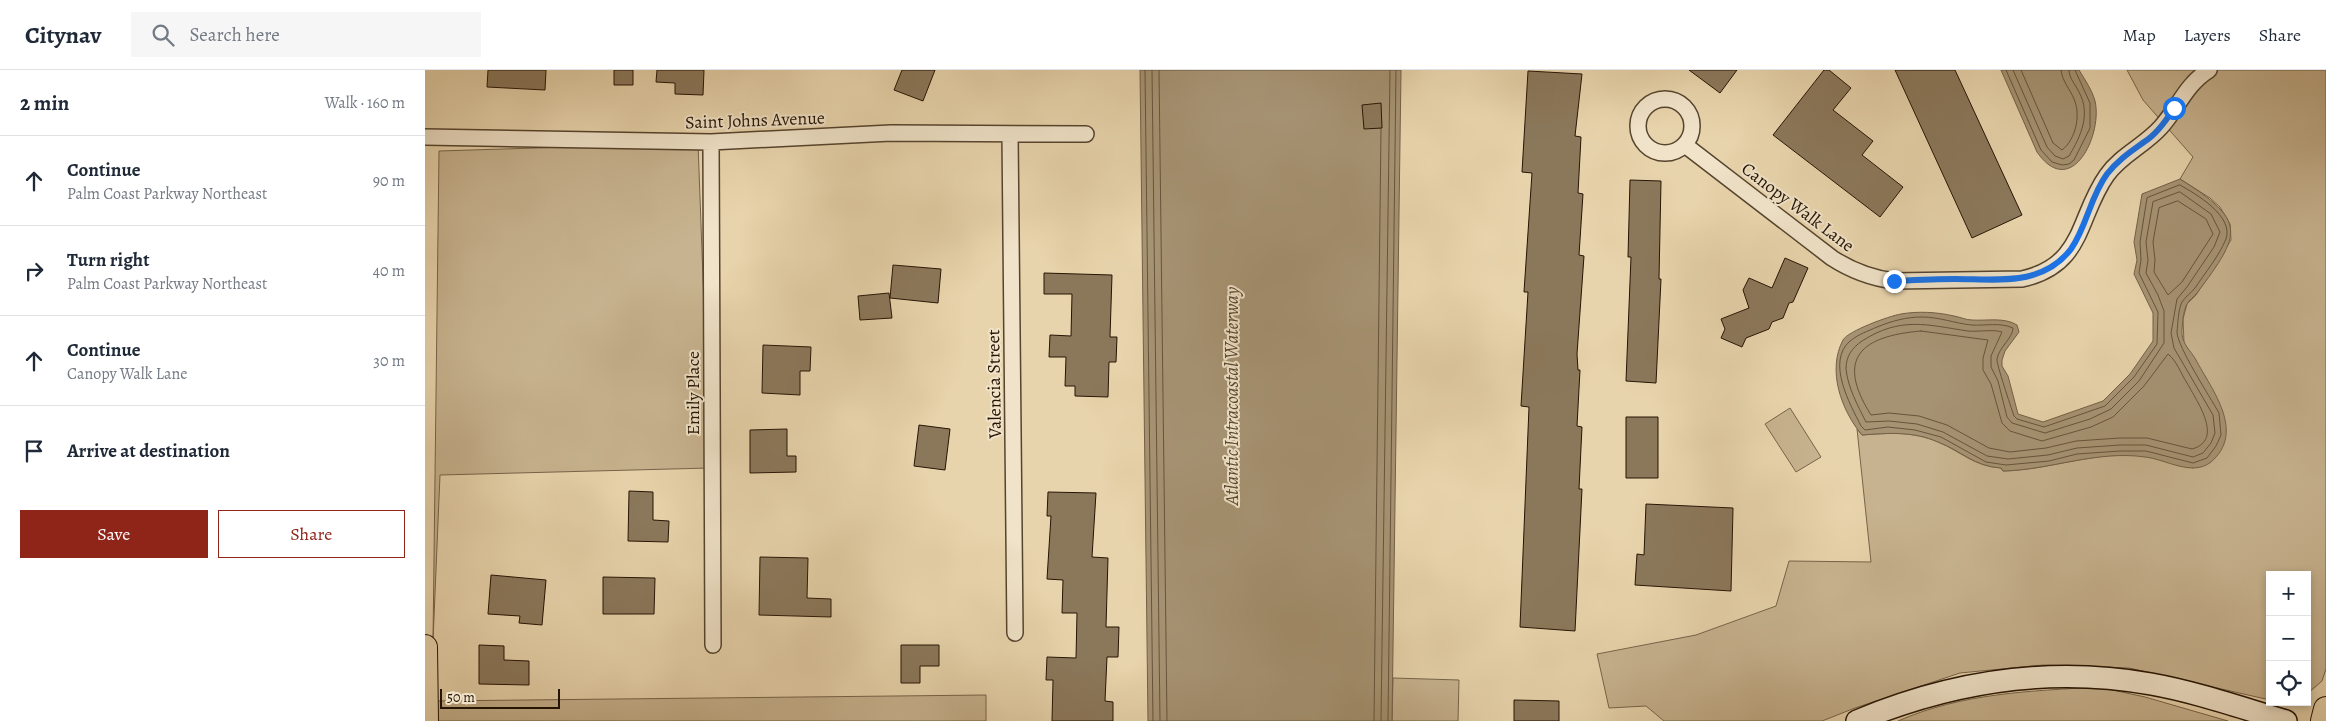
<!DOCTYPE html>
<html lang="en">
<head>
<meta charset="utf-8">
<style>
	:root { --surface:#fff; --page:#f6f6f7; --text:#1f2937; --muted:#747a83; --line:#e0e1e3; --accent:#8f2418 }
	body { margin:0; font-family:Alegreya,serif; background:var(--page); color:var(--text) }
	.controls { position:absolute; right:15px; bottom:15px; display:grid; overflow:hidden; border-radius:0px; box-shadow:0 2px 8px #0003 }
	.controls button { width:45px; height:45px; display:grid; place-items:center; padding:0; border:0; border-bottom:1px solid var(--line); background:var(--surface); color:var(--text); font:25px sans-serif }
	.scale { position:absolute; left:15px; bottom:12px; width:120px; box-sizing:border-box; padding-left:5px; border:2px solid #261404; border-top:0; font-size:14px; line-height:18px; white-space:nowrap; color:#261404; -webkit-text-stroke:4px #f0e3c9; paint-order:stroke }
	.stop { position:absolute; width:15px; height:15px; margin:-11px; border:4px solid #1a73e8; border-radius:50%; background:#fff }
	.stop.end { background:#1a73e8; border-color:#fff; box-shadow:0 1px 5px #0008 }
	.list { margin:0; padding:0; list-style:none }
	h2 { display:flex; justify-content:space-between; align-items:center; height:65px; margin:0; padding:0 20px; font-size:21px }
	h2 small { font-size:16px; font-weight:400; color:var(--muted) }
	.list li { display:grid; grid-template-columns:32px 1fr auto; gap:15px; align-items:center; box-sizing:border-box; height:90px; padding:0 20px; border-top:1px solid var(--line) }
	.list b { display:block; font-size:19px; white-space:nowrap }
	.list p { margin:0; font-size:16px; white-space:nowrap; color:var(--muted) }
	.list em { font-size:16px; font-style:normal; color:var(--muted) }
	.actions { display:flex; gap:10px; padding:15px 20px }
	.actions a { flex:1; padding:11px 0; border:1px solid var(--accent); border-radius:0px; text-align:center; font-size:18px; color:var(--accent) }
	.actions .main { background:var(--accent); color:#fff }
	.icon { flex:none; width:28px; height:28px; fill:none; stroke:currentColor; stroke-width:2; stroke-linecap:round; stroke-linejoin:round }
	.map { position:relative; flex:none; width:1901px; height:651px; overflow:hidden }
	header { display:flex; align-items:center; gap:30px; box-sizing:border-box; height:70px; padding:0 25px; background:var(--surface); border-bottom:1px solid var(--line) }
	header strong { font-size:24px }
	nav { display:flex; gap:28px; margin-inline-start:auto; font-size:18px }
	.search { width:350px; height:45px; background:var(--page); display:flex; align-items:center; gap:12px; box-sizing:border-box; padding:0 18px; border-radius:0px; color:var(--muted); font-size:19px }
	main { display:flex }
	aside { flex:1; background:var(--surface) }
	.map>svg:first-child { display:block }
	.green { fill:#c7b38f; stroke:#76644a }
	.water { fill:#a69373; stroke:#736047 }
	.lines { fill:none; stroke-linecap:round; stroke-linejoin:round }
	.shore { stroke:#66543c; stroke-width:1 }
	.building { fill:#8b785b; stroke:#261404 }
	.street-casing { stroke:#56442e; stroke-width:18 }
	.secondary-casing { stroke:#261404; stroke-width:24 }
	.primary-casing { stroke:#261404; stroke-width:26 }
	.street { stroke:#f0e3c9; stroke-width:15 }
	.secondary { stroke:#f0e3c9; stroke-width:21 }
	.primary { stroke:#e8d4ac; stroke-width:24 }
	.route { stroke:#1a73e8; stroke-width:6 }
	.labels { text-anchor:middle; stroke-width:4; stroke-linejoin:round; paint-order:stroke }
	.street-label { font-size:18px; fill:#261404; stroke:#f0e3c9 }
	.water-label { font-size:19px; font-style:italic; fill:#594730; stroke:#f0e3c9 }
</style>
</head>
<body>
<header>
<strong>Citynav</strong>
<div class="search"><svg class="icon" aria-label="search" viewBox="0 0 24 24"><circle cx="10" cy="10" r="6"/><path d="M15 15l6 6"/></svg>Search here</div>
<nav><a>Map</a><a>Layers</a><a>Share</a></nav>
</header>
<main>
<aside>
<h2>2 min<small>Walk · 160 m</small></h2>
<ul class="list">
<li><svg class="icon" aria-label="ahead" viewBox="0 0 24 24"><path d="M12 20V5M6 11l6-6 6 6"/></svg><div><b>Continue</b><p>Palm Coast Parkway Northeast</p></div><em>90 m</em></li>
<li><svg class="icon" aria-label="right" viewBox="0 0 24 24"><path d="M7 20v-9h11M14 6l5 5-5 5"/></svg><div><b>Turn right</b><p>Palm Coast Parkway Northeast</p></div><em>40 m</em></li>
<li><svg class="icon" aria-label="ahead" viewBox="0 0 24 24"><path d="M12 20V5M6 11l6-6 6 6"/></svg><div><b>Continue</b><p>Canopy Walk Lane</p></div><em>30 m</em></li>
<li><svg class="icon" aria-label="arrive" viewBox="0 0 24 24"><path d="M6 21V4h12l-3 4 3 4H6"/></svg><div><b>Arrive at destination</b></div></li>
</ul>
<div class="actions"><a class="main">Save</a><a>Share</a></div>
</aside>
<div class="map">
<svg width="1901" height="651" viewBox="0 0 1901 651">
	<rect width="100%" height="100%" fill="#e8d4ac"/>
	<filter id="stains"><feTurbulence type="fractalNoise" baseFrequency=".004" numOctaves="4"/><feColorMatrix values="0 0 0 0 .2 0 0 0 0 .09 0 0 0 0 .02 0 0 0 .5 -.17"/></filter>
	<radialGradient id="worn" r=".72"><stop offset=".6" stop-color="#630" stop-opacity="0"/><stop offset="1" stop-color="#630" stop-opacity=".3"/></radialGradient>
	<path class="green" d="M1702 0H1901V599L1897 611 1882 624V505H1845V630L1704 598 1618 595 1535 603 1430 638 1397 651H1239L1221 636 1184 638 1172 584 1271 565 1351 536 1364 491 1446 492 1432 359 1437 365C1464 363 1488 361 1513 372 1537 382 1548 396 1576 398L1578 401C1625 400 1673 380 1720 386 1736 389 1752 396 1769 398L1775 300 1759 273 1758 249 1762 234 1771 225 1806 170 1805 154 1795 137 1785 128 1755 109 1768 87 1718 30Z
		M273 73 285 398 15 405 8 571 14 81Z
		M1365 338 1396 387 1371 402 1340 354Z
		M968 608 1034 610 1033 651H967Z
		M1674 617 1720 627 1803 651H1473C1537 623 1605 621 1674 617Z
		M561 625V651H10L9 631Z"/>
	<path class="water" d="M715 0H976L967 651H723Z
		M1576 0H1654C1660 10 1667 20 1670 31 1678 65 1646 131 1612 82Z
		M1755 109C1822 151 1817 163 1772 223 1769 227 1764 230 1762 234 1758 241 1757 256 1757 264 1758 275 1766 281 1771 290 1787 320 1821 362 1786 392 1767 407 1740 389 1720 387 1672 380 1625 400 1578 401L1576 398C1548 396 1537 381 1513 372 1488 361 1464 363 1437 365 1416 340 1402 300 1418 270 1423 261 1464 246 1476 244 1493 241 1512 242 1529 246 1535 247 1541 250 1547 250 1562 251 1579 247 1592 255L1594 262 1580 281 1577 290V296L1583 306 1593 344 1618 352 1678 331 1705 304 1728 271V243L1709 204 1712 190 1709 172 1717 124Z"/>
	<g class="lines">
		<path class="shore" d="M720 0 728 651
			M727 0 735 651
			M734 0 742 651
			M1581 0 1616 80 1627 92 1637 95 1644 94 1649 90 1665 58V33L1650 0
			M1588 0 1622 77 1630 86 1638 89 1644 86C1656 66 1666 44 1654 22 1650 14 1644 8 1644 0
			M1596 0 1628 73 1637 80C1651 69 1656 45 1649 29 1645 19 1637 11 1636 0
			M1755 115C1771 124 1809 146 1801 169 1794 186 1780 203 1770 218 1766 223 1760 227 1757 232 1753 240 1753 253 1752 262 1752 276 1785 327 1794 343L1796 365 1791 376 1782 388 1768 393 1721 381H1695L1652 384 1624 391 1581 395 1561 392 1516 367 1490 360 1463 357 1440 360 1436 356C1425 334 1401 292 1425 271 1434 264 1443 261 1452 257 1467 251 1481 247 1497 247 1514 247 1529 253 1546 255 1560 256 1575 252 1588 258 1588 268 1574 277 1572 289 1571 293 1586 337 1589 346L1592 349 1619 357 1680 336 1709 307 1732 274 1733 242 1714 203 1716 190 1715 172 1722 128Z
			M1755 122 1786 144 1795 162 1789 177 1762 217 1752 229 1746 263 1749 278 1788 345 1790 363 1786 373 1778 383 1768 387 1721 375H1695L1652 378 1623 385 1583 389 1562 386 1518 362 1492 354 1464 351 1441 352C1433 336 1423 318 1421 299 1421 286 1427 278 1437 271 1476 246 1502 255 1543 261 1555 262 1567 259 1577 262L1566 286V297L1573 311 1582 347 1587 353 1620 363 1665 349 1686 339 1714 311 1739 273V241L1733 225 1721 203 1723 190 1721 172 1728 132Z
			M1753 131 1781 149 1788 164 1757 212 1743 225 1729 202 1730 190 1728 172 1734 138Z
			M1496 261 1563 270 1558 288V300L1566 314 1577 353 1585 361 1617 371 1666 357 1688 347 1719 316 1743 284C1752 291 1756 304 1762 313 1771 330 1800 370 1767 379L1722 368H1695L1651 371 1621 378 1585 382 1564 378 1522 355 1494 346 1464 343 1446 345C1410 288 1436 266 1496 261Z
			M949 651 956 59
			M956 651 965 0
			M963 651 971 0"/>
	</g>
	<path class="building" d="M63 0H121L120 20 62 17Z
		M189 0H208V15H189Z
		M232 0H279L278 25 250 24V13L231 12Z
		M477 0H510L498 31 469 20Z
		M1264 0H1312L1295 23Z
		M1399 0H1404L1426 18 1408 40 1448 71 1437 85 1478 117 1455 147 1348 65Z
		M1470 0H1530L1597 145 1547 168Z
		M1103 1 1157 4 1150 66 1156 67 1153 123 1158 124 1154 185 1159 186 1152 284 1153 300H1155L1152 356 1157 357 1154 419H1157L1150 561 1095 557 1104 337 1096 336 1103 222H1099L1107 103 1097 102Z
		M956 33 957 58 939 59 937 35Z
		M1205 110 1236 111 1234 209H1236L1231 313 1201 311 1206 187H1203Z
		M1360 188 1383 198 1368 232 1364 233 1358 248 1347 252 1344 259 1321 268 1317 277 1296 268 1300 259 1296 249 1324 238 1318 220 1324 208 1347 218Z
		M468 195 516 199 513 233 465 228Z
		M619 203 687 205 685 267H692L691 292H684L683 327 650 326V316H640L641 287H624L625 265 646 266 647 224H619Z
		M464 223 467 248 435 250 433 226Z
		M338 275 386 277 385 301H375V325L337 323Z
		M1201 347H1233V408H1201Z
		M494 355 525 359 520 400 489 396Z
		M362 359V386H371V402L325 403V360Z
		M204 421 228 422V450L244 451 243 472 203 471Z
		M623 422 671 423 667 487 683 488 681 557H694L693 587H682L680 631 688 632V651H627L628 610H621L622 587 651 588 652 543H637L638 510 622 509 626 446H622Z
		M1221 434 1308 438 1306 521 1210 515 1212 484 1219 485Z
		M335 487 383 488 382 528 406 529V547L334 545Z
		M66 505 121 510 117 555 94 553 95 546 63 544Z
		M178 507 230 508 229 544H178Z
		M54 575 79 576V590L104 591V615L54 614Z
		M476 575H514V596H495V613H476Z
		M1089 630 1134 631V651H1089Z"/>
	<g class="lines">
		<defs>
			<path id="street" d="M1213 56a27 27 0 1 1 54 0a27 27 0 1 1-54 0Z
				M585 64 590 563
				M0 67 286 72 466 63 661 64
				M286 72 288 575
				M1260 75 1407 188C1427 201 1446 208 1469 211L1597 209C1660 195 1652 147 1682 105 1696 85 1719 76 1736 57 1753 38 1761 14 1784 0"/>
			<path id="secondary" d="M1432 651C1525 612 1625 596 1726 614 1771 622 1817 638 1861 651"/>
			<path id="primary" d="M0 577 1 651
				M1898 651 1901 639"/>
		</defs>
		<use href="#street" class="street-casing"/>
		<use href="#secondary" class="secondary-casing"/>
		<use href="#primary" class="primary-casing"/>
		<use href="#street" class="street"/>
		<use href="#secondary" class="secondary"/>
		<use href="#primary" class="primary"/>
	</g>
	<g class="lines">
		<path class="route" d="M1469 211C1490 210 1510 209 1530 209 1571 209 1617 217 1646 179 1662 156 1665 127 1682 104 1693 90 1705 82 1719 72 1732 64 1741 51 1749 38"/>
	</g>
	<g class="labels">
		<g class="street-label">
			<text transform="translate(330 50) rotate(-2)" y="6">Saint Johns Avenue</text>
			<text transform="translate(1373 137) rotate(37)" y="6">Canopy Walk Lane</text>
			<text transform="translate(569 314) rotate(-91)" y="6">Valencia Street</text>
			<text transform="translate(268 323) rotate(-90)" y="6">Emily Place</text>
		</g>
		<g class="water-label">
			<text transform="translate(806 326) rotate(-90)" y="7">Atlantic Intracoastal Waterway</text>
		</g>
	</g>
	<rect width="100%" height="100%" filter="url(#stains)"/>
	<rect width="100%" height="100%" fill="url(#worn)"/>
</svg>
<div class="controls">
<button>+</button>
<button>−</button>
<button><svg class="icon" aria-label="locate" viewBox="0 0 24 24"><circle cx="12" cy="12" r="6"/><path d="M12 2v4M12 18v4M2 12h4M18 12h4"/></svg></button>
</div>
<div class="scale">50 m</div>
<div class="stop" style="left:1749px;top:38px"></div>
<div class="stop end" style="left:1469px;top:211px"></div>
</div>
</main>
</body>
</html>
